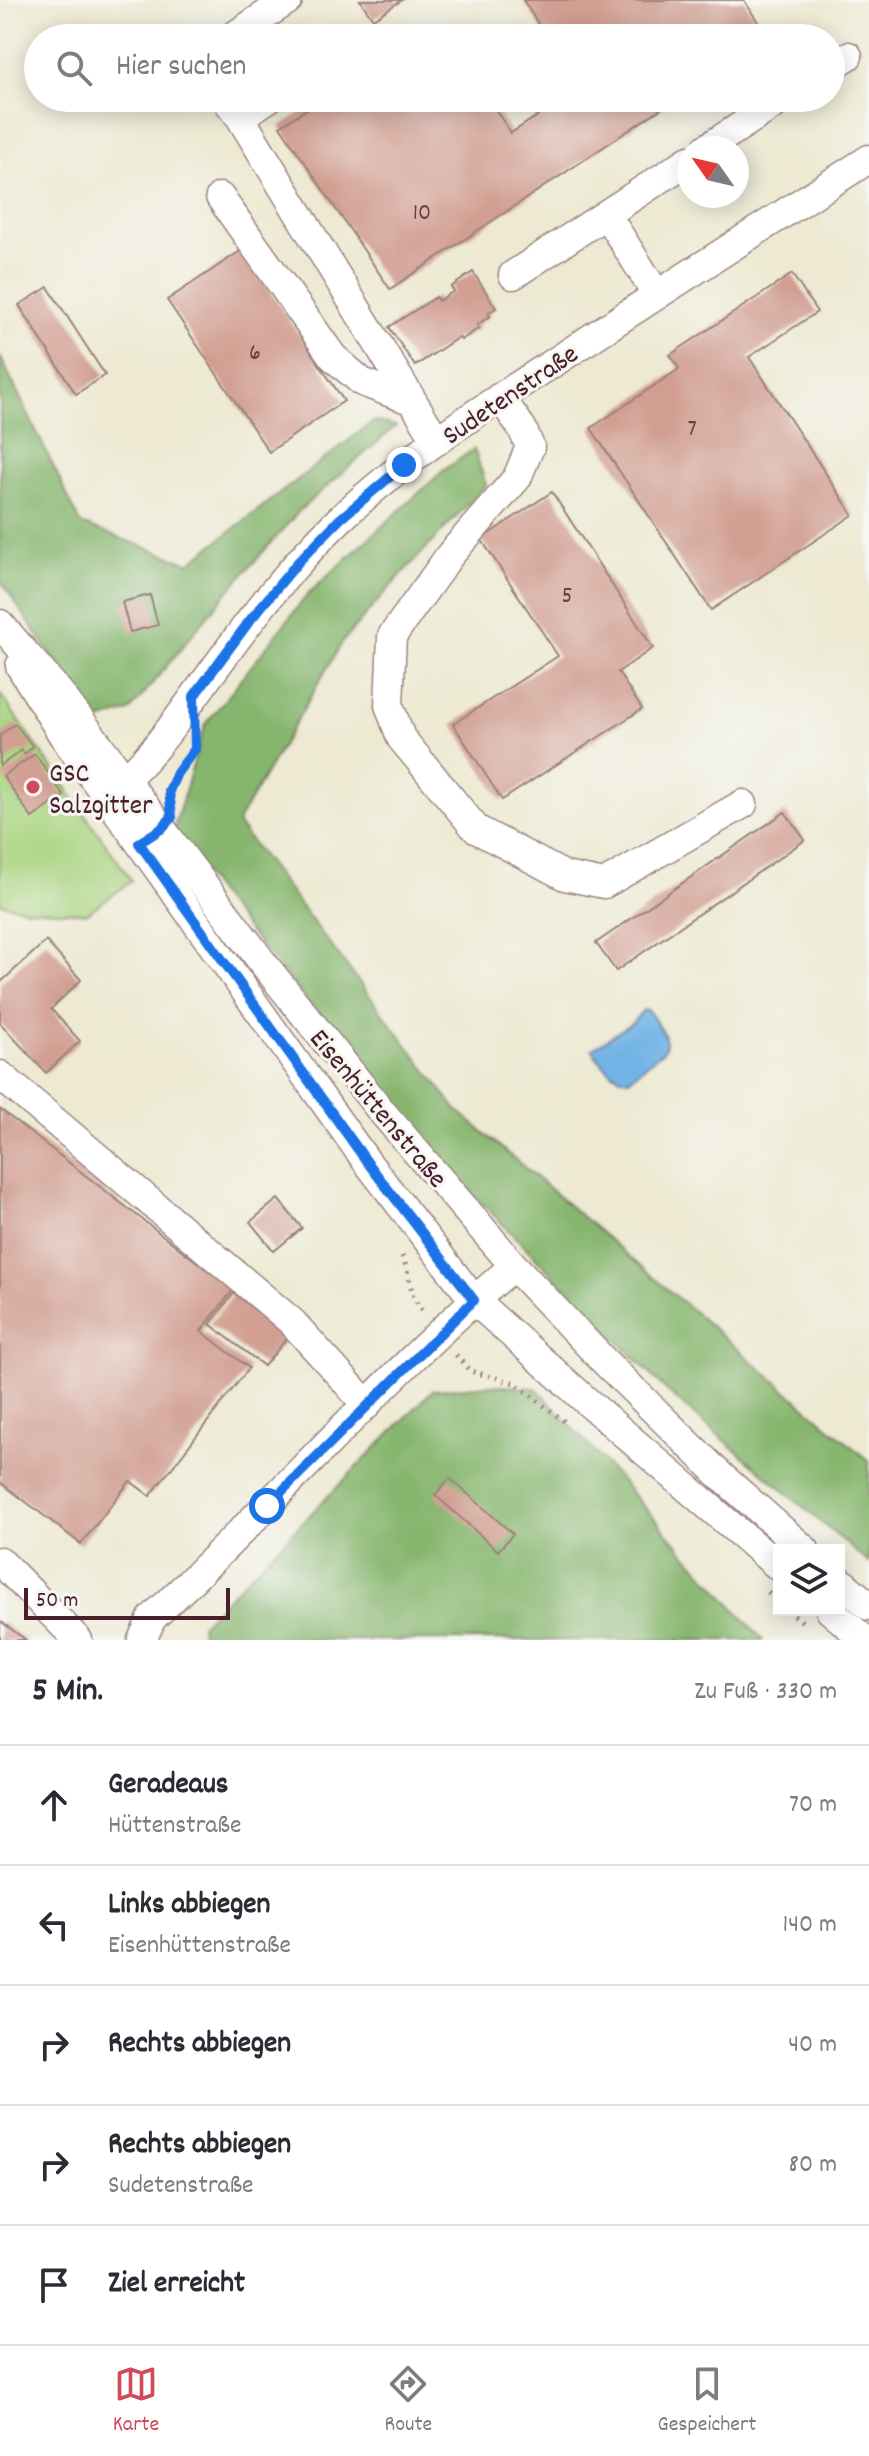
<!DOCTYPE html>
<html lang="de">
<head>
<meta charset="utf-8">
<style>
	:root { --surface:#fff; --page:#f2f2f3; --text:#2b2b33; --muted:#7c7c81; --line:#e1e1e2; --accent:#d1495b }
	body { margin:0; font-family:Dekko,sans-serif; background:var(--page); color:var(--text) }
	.controls { position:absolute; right:24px; bottom:24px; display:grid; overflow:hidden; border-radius:0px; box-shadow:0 4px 20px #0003 }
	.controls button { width:72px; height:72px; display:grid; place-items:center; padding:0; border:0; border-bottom:2px solid var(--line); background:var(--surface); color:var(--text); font:40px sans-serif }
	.compass { position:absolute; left:677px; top:136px; width:72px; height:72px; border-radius:50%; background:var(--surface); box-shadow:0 4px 20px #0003; rotate:304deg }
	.scale { position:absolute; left:24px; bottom:20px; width:206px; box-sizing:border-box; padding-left:8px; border:4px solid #4a1f2b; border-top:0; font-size:22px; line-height:28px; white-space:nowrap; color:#4a1f2b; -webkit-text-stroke:6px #f6f6f2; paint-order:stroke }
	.stop { position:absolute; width:24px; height:24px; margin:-18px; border:6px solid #1a73e8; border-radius:50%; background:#fff }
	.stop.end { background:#1a73e8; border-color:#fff; box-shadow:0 2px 8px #0008 }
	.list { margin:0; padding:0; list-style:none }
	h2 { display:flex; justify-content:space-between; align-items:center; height:104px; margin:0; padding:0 32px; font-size:34px }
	h2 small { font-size:26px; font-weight:400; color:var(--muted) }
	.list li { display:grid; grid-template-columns:52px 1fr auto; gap:24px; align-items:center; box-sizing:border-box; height:120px; padding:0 32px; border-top:2px solid var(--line) }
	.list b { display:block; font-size:30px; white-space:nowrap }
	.list p { margin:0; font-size:26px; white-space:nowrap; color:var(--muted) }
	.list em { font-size:26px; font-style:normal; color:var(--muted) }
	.icon { flex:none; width:44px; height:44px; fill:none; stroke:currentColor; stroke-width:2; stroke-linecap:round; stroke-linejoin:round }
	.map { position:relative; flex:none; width:869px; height:1640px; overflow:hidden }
	.search { position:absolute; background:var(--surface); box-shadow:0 4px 20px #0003; left:24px; right:24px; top:24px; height:88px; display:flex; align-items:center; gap:20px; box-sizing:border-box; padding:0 28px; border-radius:44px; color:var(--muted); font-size:30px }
	.sheet { height:704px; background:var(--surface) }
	nav { display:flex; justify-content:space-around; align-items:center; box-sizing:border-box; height:112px; border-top:2px solid var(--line); background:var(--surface); font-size:22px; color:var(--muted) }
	nav a { display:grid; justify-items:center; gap:4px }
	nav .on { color:var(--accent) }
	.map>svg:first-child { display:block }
	.green { fill:#a9d480; stroke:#7a7a56; stroke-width:2 }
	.forest { fill:#86b66e; stroke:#686a4c; stroke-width:2 }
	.water { fill:#72b3e6; stroke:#5e6988; stroke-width:2 }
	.building { fill:#d19e91 }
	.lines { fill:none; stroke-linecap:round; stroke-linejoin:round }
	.minor-casing { stroke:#9c847e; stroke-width:31 }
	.path { stroke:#9c847e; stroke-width:5; stroke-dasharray:2 6; stroke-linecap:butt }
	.minor { stroke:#fff; stroke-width:28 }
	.route { stroke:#1a73e8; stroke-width:10 }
	.poi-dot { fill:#d1495b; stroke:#f6f6f2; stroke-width:3 }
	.labels { text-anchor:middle; stroke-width:6; stroke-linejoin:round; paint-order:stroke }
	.number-label { font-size:24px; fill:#6c3f44 }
	.street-label { font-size:28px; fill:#4a1f2b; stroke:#f6f6f2 }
	.poi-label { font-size:28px; fill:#4a1f2b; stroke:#f6f6f2; text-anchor:start }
</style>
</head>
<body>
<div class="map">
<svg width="869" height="1640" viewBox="0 0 869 1640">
	<rect width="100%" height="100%" fill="#f6f6f2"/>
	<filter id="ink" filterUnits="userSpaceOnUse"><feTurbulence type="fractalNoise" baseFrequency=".0125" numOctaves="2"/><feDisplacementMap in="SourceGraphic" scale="16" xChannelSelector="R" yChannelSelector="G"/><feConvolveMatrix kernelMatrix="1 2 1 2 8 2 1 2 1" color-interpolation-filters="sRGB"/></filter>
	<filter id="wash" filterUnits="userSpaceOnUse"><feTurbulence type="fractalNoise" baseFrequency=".006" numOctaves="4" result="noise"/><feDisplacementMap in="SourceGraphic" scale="32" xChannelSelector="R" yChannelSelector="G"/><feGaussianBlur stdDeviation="1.8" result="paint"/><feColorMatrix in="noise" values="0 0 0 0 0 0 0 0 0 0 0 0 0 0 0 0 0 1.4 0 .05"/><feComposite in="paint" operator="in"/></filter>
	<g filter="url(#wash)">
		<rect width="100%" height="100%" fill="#ede9d2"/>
		<path class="green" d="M0 694 132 881 87 913 25 909 0 903Z"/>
		<path class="forest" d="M0 356 81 524 189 563 374 421 396 426 300 510 218 603 130 711 97 722 0 580Z
			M474 449 486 485 399 577 343 641 237 823 457 1110 869 1461V1563L670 1394 456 1177 224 902 173 831 205 725 309 593 444 470Z
			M488 1385 536 1388C613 1470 687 1556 763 1640H202L201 1625 433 1390Z"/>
		<path class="water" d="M643 1010H648L664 1034 666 1044 664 1050 629 1079C614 1078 599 1062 592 1049L633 1022Z"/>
		<g id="blocks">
			<path class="building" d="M360 0H402L373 19Z
				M523 0H744L768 38H547Z
				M439 25 448 38H418Z
				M324 98H488L511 133 565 98H677L390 289 280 126Z
				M242 250 344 401 269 452 167 300Z
				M473 272 496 308 488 313 490 316 477 325 479 328 461 340 459 337 415 366 389 327 436 297 438 301 454 291 451 287Z
				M792 274 817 312 749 357 853 515 711 610 591 428 679 369 670 355Z
				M48 287 105 375 76 394 19 305Z
				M552 492 653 648 618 672 642 709 502 800 453 724 558 656 481 539Z
				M150 595 158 625 130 632 122 602Z
				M15 724 33 747 24 754 22 750 0 766V735Z
				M35 754 64 796 32 818 3 776Z
				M785 812 805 840 616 971 596 943Z
				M46 941 81 980 51 1009 80 1041 46 1073 0 1023V983Z
				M0 1109 233 1290 201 1331 249 1368 150 1496 130 1481 81 1544 0 1482Z
				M278 1199 302 1228 274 1251 250 1222Z
				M234 1293 289 1336 264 1366 210 1324Z
				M450 1478 513 1534 498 1551 435 1495Z
				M0 1621 26 1640H0Z"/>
		</g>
	</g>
	<g filter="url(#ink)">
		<use href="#blocks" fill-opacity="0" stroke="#9c847e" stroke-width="2"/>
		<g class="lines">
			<defs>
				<path id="minor" d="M231 38 288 0
					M362 38 364 37
					M831 67 848 56
					M225 98 240 117 437 441
					M240 117 269 98
					M707 148 784 98
					M220 197 333 357 362 382 410 400
					M606 214 657 295
					M513 275 689 160
					M500 397 522 428 530 447 517 478 450 555 392 636 389 705 401 738 476 829 565 876 604 884 743 804
					M0 624 59 692 263 963 383 1113 514 1266 603 1360 721 1476 805 1550
					M20 666 62 734 367 1162 474 1300 591 1405 779 1567
					M109 792C152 760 183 711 215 668 253 616 292 565 339 520 407 456 486 406 564 356 665 289 767 224 869 159
					M0 1075 292 1322 367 1405
					M0 1561 78 1640
					M839 1580 869 1606
					M830 1610 865 1640
					M142 1640 152 1618C275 1504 385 1375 514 1266"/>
			</defs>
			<use href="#minor" class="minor-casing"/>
			<path class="path" d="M169 792 177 773 195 749V742
				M402 1256C411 1275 409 1296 423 1312
				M456 1355 470 1371 515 1383 564 1421
				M768 1592 779 1602
				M788 1610 806 1625"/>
			<use href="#minor" class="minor"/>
		</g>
	</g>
	<g class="lines" filter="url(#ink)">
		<path class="route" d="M267 1506 474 1300 367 1162 139 843 161 829 172 817 169 791 177 773 195 749 194 696 251 619 299 561 340 519 404 465"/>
	</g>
	<circle class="poi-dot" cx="33" cy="787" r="8"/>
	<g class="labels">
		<g class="number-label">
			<text x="422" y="219">10</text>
			<text x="255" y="359">6</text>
			<text x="692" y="435">7</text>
			<text x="567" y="602">5</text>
		</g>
		<g class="street-label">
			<text transform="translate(509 393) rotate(-34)" y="10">Sudetenstraße</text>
			<text transform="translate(380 1107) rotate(50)" y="10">Eisenhüttenstraße</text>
		</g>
		<g class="poi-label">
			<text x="49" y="781">GSC<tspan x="49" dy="32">Salzgitter</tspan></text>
		</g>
	</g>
</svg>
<div class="controls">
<button><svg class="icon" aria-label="layers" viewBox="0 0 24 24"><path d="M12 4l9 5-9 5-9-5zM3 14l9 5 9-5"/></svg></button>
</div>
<svg class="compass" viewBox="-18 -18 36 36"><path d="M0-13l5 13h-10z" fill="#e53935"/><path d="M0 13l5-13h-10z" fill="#7c7c81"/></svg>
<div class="scale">50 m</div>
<div class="stop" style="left:267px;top:1506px"></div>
<div class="stop end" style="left:404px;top:465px"></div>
<div class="search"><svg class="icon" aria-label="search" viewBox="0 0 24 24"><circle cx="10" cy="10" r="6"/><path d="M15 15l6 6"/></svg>Hier suchen</div>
</div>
<section class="sheet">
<h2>5 Min.<small>Zu Fuß · 330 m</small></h2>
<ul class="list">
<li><svg class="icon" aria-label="ahead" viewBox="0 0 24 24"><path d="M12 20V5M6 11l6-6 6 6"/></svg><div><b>Geradeaus</b><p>Hüttenstraße</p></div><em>70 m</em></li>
<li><svg class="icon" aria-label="left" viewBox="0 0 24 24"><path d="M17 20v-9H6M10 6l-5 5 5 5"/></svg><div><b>Links abbiegen</b><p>Eisenhüttenstraße</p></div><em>140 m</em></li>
<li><svg class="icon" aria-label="right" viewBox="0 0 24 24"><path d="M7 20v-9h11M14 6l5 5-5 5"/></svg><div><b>Rechts abbiegen</b></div><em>40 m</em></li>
<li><svg class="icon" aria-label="right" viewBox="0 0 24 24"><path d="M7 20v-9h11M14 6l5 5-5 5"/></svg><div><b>Rechts abbiegen</b><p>Sudetenstraße</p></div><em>80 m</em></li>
<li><svg class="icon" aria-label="arrive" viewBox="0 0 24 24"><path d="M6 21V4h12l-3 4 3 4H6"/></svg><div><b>Ziel erreicht</b></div></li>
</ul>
</section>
<nav>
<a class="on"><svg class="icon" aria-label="map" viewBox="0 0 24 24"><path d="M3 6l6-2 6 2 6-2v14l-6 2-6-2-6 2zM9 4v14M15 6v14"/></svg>Karte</a>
<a><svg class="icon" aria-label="directions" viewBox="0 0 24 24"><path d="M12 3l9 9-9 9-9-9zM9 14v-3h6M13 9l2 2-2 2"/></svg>Route</a>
<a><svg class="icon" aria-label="saved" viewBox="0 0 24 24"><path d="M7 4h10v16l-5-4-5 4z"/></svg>Gespeichert</a>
</nav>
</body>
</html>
